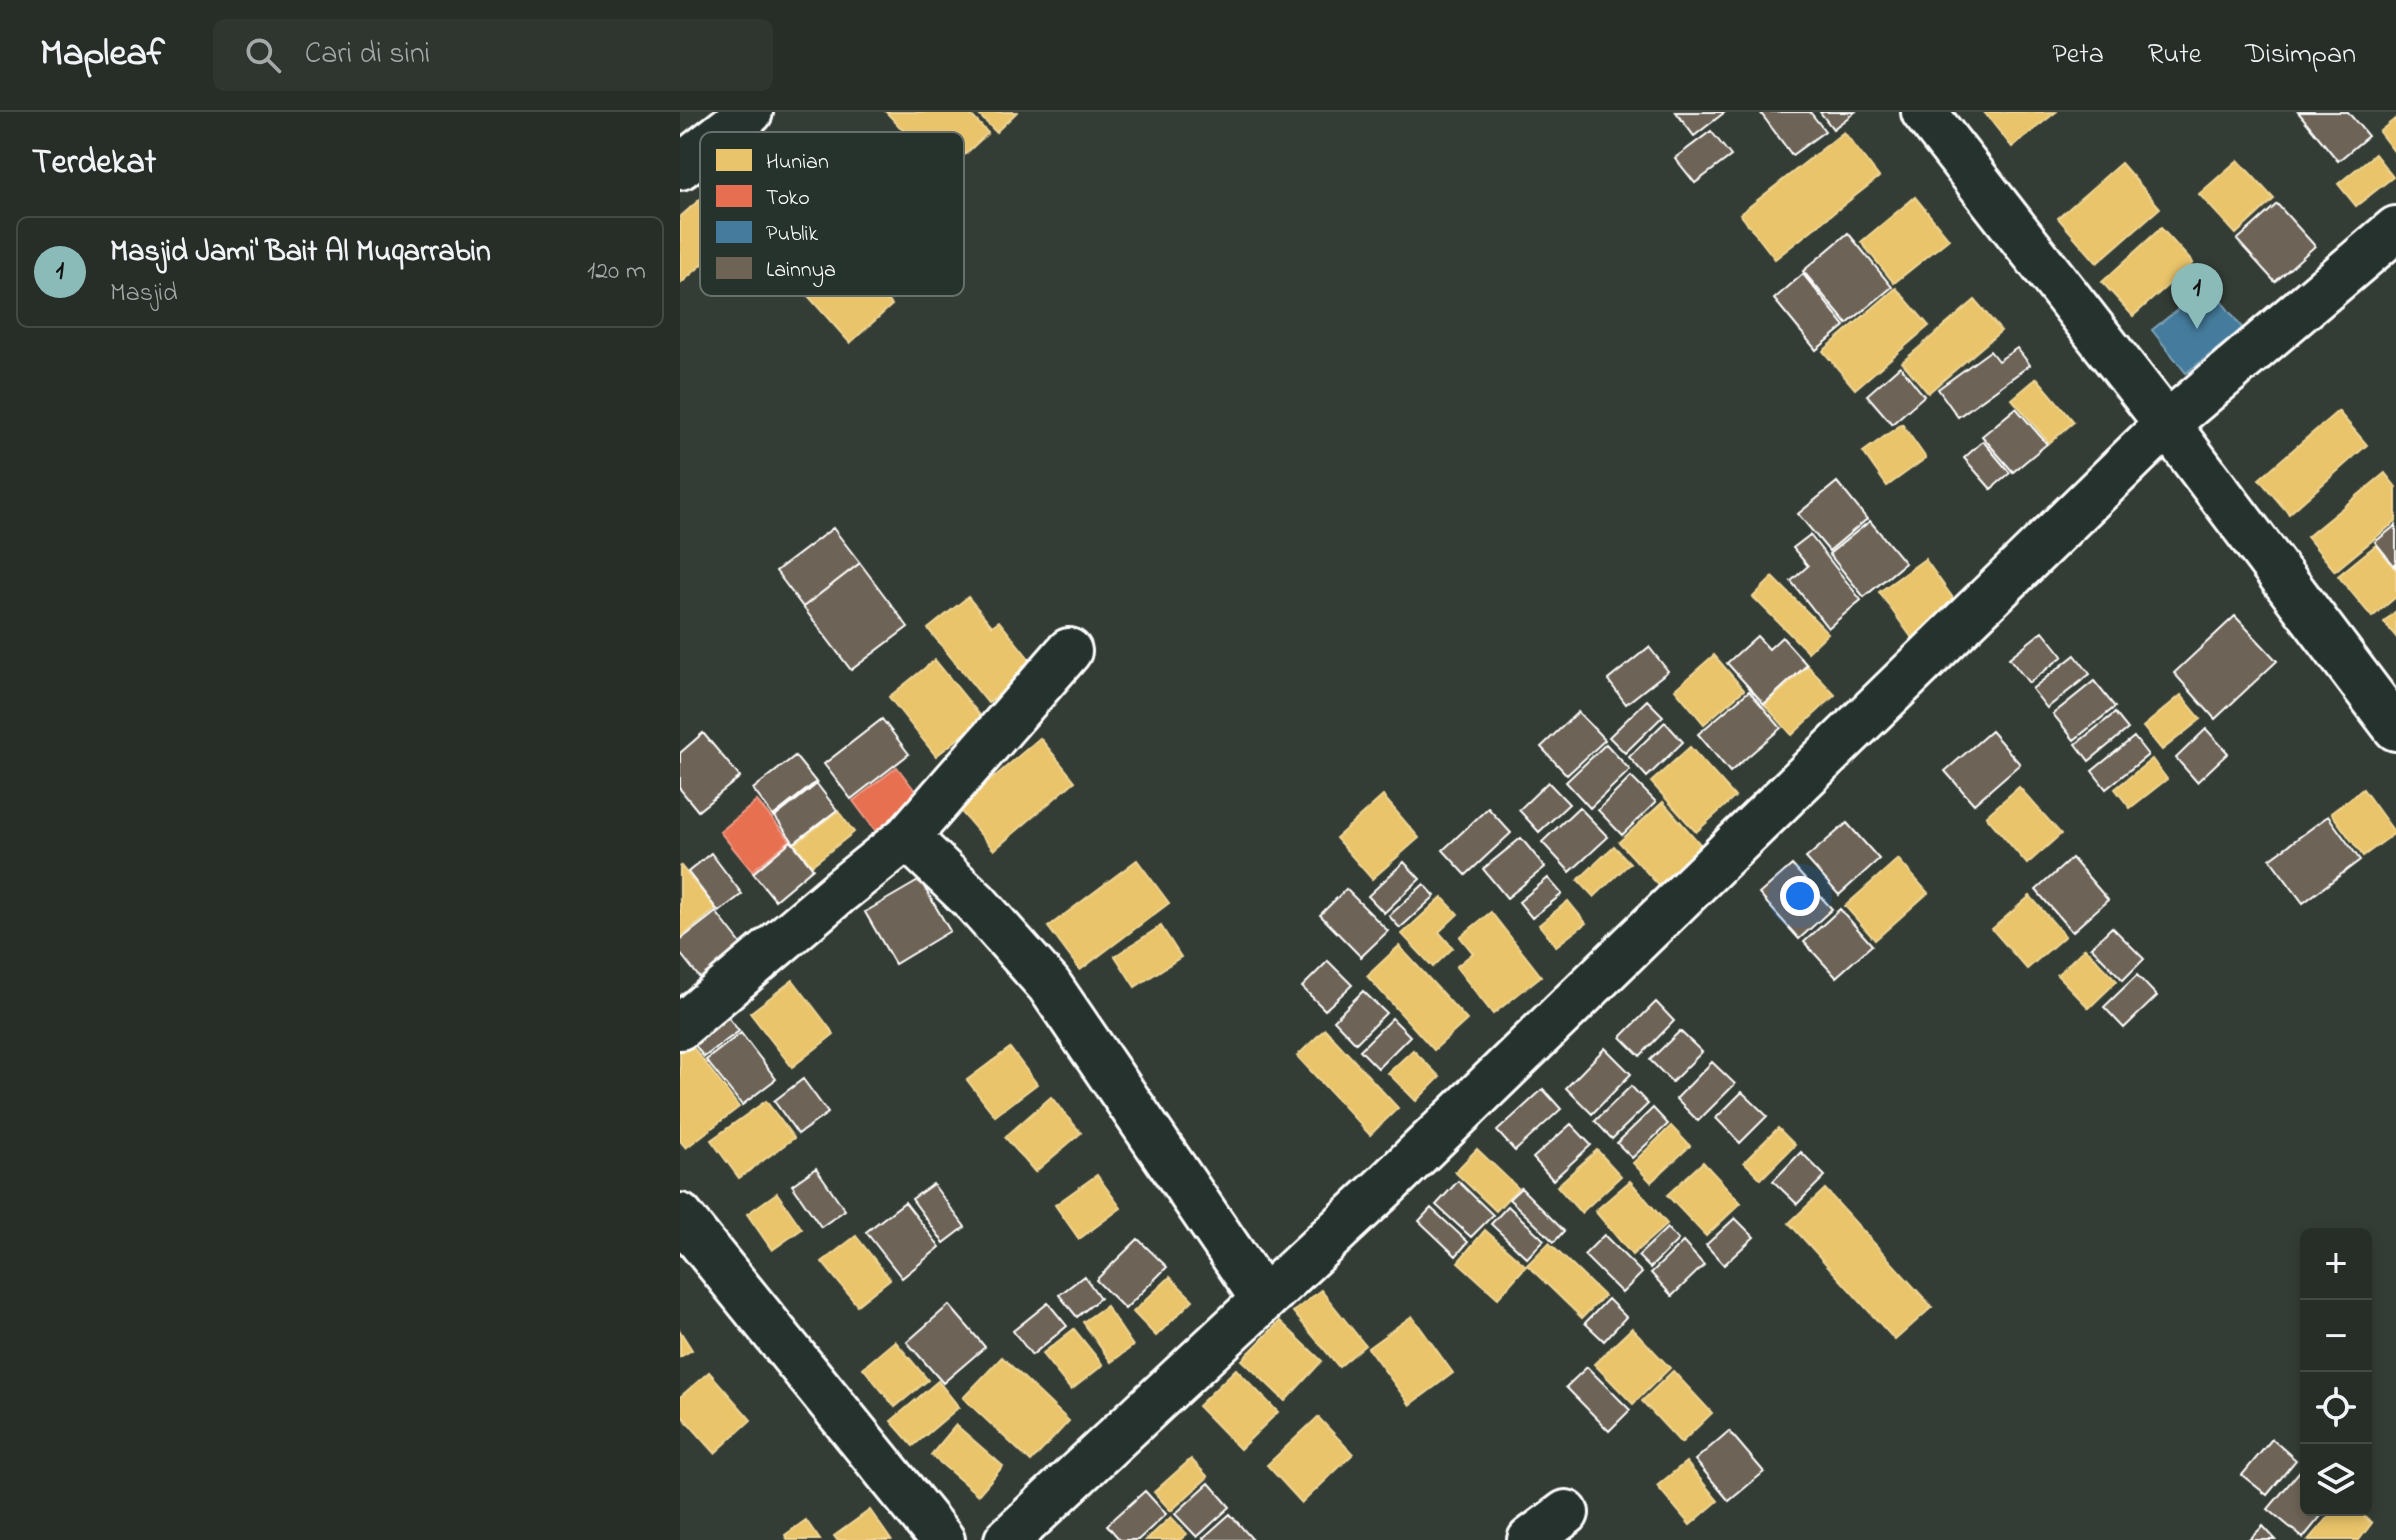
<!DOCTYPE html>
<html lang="id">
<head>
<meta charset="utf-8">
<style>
	:root { --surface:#272e28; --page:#2f3630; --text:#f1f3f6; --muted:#a4a8a8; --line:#434a45; --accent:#8bbbb9 }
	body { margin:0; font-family:"Indie Flower",sans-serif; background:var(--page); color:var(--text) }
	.controls { position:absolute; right:24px; bottom:24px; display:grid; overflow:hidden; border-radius:12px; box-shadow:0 4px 12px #0003 }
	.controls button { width:72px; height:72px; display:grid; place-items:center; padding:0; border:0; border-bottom:2px solid var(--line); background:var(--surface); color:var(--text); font:40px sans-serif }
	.you { position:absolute; left:1120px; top:784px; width:28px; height:28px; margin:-20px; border:6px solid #fff; border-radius:50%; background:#1a73e8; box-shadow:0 0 0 12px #1a73e833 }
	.badge { display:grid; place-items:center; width:52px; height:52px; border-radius:50%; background:var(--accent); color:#111; font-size:26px; font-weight:700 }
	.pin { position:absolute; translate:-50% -66px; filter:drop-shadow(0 2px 4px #0008) }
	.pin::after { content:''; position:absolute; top:42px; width:28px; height:24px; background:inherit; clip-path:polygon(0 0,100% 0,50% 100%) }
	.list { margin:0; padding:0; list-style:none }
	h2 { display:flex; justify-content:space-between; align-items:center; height:104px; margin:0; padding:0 32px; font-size:34px }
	h2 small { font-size:26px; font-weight:400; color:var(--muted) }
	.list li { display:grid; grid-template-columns:52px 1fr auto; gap:24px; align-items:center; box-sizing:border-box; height:112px; margin:0 16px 16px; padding:0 16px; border:2px solid var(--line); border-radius:12px }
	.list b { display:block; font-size:30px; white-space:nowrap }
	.list p { margin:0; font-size:26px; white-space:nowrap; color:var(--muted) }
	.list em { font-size:26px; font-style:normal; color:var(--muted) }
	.icon { flex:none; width:44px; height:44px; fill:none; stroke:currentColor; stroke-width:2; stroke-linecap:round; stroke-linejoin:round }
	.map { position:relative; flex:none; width:1716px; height:1428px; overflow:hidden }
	header { display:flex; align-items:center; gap:48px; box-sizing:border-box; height:112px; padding:0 40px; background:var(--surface); border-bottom:2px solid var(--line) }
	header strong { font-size:38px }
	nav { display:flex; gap:44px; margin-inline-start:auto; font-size:28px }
	.search { width:560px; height:72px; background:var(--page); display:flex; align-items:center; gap:20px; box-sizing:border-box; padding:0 28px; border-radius:12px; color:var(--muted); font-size:30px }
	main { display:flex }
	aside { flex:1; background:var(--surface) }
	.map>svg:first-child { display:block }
	.homes { fill:#e9c46a; stroke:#f0d697; stroke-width:2 }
	.shops { fill:#e76f51; stroke:#ee9a85; stroke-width:2 }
	.public { fill:#457b9d; stroke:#7da3ba; stroke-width:2 }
	.building { fill:#6d6456; stroke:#fff; stroke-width:2 }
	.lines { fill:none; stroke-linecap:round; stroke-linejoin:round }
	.minor-casing { stroke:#fff; stroke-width:50 }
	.minor { stroke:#26332d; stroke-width:44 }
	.key { fill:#26332d; stroke:#67706c; stroke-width:2 }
	.key-label { font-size:22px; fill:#fff }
</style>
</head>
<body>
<header>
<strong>Mapleaf</strong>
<div class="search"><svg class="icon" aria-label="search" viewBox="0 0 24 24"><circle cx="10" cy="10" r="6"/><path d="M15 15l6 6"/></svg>Cari di sini</div>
<nav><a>Peta</a><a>Rute</a><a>Disimpan</a></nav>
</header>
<main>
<aside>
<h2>Terdekat<small></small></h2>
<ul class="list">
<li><span class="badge">1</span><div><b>Masjid Jami' Bait Al Muqarrabin</b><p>Masjid</p></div><em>120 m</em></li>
</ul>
</aside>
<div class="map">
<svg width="1716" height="1428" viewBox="0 0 1716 1428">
	<rect width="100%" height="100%" fill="#343d35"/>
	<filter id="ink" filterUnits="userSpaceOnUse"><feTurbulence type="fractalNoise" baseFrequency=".0125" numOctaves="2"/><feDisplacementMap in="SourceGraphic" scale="16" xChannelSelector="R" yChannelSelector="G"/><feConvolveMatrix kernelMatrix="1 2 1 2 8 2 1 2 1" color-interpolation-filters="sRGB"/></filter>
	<g filter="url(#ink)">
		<path class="homes" d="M206 0H288L308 21 264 62Z
			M296 0H337L316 20Z
			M1304 0H1376L1332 35Z
			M1716 6V42L1699 20Z
			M1164 20 1199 65 1095 147 1060 102Z
			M1695 42 1713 65 1676 94 1658 72Z
			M1558 48 1594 87 1556 122 1519 82Z
			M1441 51 1480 96 1417 151 1378 106Z
			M27 81 60 119 0 172V105Z
			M1235 85 1269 127 1214 171 1181 130Z
			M1481 116 1513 151 1453 204 1422 170Z
			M162 138 212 193 170 231 121 176Z
			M1216 176 1249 214 1175 277 1143 239Z
			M1295 188 1321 219 1248 281 1222 250Z
			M1357 266 1394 310 1369 331 1332 287Z
			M1658 299 1687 333 1609 402 1579 367Z
			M1222 312 1246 346 1207 374 1183 340Z
			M1705 361 1716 375V409L1655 459 1627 425Z
			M1696 433 1716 458V485L1692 505 1658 464Z
			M1245 447 1278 493 1232 526 1199 480Z
			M1093 465 1148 521 1128 540 1073 485Z
			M288 485 312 514 319 509 355 554 308 591 248 517Z
			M1716 499V525L1704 510Z
			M1034 543 1064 578 1024 612 995 577Z
			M255 548 303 607 256 644 209 585Z
			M1128 554 1155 583 1112 623 1085 593Z
			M1501 583 1521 607 1482 638 1463 615Z
			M360 626 395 669 314 738 278 696Z
			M1010 635 1055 685 1016 720 971 670Z
			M1472 647 1487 667 1450 696 1435 677Z
			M1339 675 1381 722 1347 752 1306 704Z
			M1683 677 1715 721 1683 744 1651 701Z
			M703 684 739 726 692 767 656 726Z
			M983 690 1027 740 984 779 939 730Z
			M158 699 174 720 132 753 115 732Z
			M934 734 950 751 914 785 898 768Z
			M1218 747 1248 781 1195 828 1165 794Z
			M457 748 489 791 400 858 368 815Z
			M1 754 36 797 0 826V755Z
			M1350 784 1385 824 1347 857 1312 817Z
			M762 785 778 802 759 820 773 836 753 855 722 822Z
			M888 789 906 811 876 834 859 813Z
			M811 800 861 864 813 902 776 855 793 841 780 825Z
			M481 814 501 845 455 875 435 844Z
			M719 834 787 908 754 938 687 864Z
			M1405 836 1437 869 1409 896 1377 863Z
			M113 868 154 922 112 955 70 901Z
			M645 917 718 996 690 1023 617 944Z
			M7 927 59 995 6 1036 0 1029V933Z
			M330 936 357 972 315 1004 287 968Z
			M733 938 760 965 736 989 708 961Z
			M371 985 401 1021 355 1060 325 1025Z
			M86 989 114 1026 59 1066 31 1028Z
			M991 1014 1010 1034 971 1070 953 1051Z
			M1098 1016 1115 1033 1081 1067 1064 1050Z
			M797 1037 838 1076 816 1099 775 1060Z
			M917 1038 941 1064 901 1101 877 1074Z
			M1023 1050 1061 1091 1026 1124 987 1083Z
			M417 1063 441 1096 399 1127 375 1093Z
			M950 1069 987 1112 952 1143 915 1099Z
			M1145 1077 1252 1195 1215 1228 1109 1111Z
			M97 1081 122 1117 92 1138 67 1102Z
			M805 1118 846 1154 818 1186 778 1150Z
			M176 1124 210 1167 177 1193 142 1150Z
			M869 1131 924 1184 902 1206 847 1153Z
			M490 1165 513 1188 476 1224 453 1200Z
			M641 1178 685 1233 659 1255 613 1200Z
			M426 1194 453 1234 431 1250 403 1210Z
			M732 1204 773 1261 730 1293 688 1236Z
			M600 1209 642 1249 605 1289 562 1248Z
			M952 1216 990 1256 953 1292 914 1252Z
			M394 1217 423 1253 391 1278 362 1242Z
			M0 1219 12 1238 0 1245Z
			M215 1229 248 1268 215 1295 183 1256Z
			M322 1245 389 1309 351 1350 283 1286Z
			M556 1257 598 1300 560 1337 518 1294Z
			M993 1259 1032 1301 1001 1331 962 1289Z
			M29 1260 71 1308 35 1341 0 1302V1285Z
			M258 1269 279 1295 233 1334 211 1309Z
			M638 1305 673 1342 622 1391 587 1353Z
			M276 1313 323 1354 298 1383 251 1343Z
			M511 1347 528 1365 491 1399 474 1380Z
			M1006 1350 1038 1389 1010 1413 977 1374Z
			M190 1398 211 1428H157L154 1424Z
			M1654 1398H1676L1692 1411 1679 1428H1628Z
			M491 1405 507 1422 500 1428H466Z
			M126 1408 140 1428H108L105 1423Z"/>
		<path class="shops" d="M217 655 242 688 198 722 173 689Z
			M77 689 110 728 72 759 40 720Z"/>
		<path class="public" d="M1529 173 1563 217 1506 261 1472 218Z"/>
		<path class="building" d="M996 0H1045L1014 24Z
			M1080 0H1130L1145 19 1112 43Z
			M1140 0H1175L1153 17Z
			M1618 0H1668L1688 24 1658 49Z
			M1031 19 1051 44 1015 71 995 46Z
			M1597 92 1635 134 1595 170 1557 128Z
			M1168 121 1212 175 1167 212 1123 159Z
			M1123 162 1165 214 1136 238 1094 187Z
			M1337 236 1350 253 1278 305 1258 277 1310 239 1318 249Z
			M1220 254 1244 284 1212 312 1187 283Z
			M1336 296 1367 332 1333 360 1302 324Z
			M1303 329 1330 361 1311 377 1284 346Z
			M1157 370 1187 407 1149 439 1118 402Z
			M1190 409 1225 451 1184 485 1149 442Z
			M1716 413V456L1695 430Z
			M153 416 180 451 123 495 96 459Z
			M1130 423 1181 488 1148 516 1111 469 1128 454 1113 436Z
			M180 451 228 515 171 558 123 495Z
			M1555 504 1597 549 1535 607 1494 561Z
			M1363 519 1383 544 1349 571 1329 546Z
			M1077 524 1089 537 1102 525 1127 553 1084 592 1047 551Z
			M969 535 988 559 946 592 928 568Z
			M1395 543 1410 562 1367 596 1352 577Z
			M1414 569 1435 595 1394 628 1373 602Z
			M1069 579 1101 616 1050 660 1018 622Z
			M967 588 983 604 945 641 929 625Z
			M898 600 925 628 887 663 861 635Z
			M1435 601 1448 617 1409 649 1396 632Z
			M202 607 229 642 171 687 144 652Z
			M985 610 1003 630 967 665 949 645Z
			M1526 617 1548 641 1517 670 1496 646Z
			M1311 619 1340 652 1294 692 1265 659Z
			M23 621 60 665 18 699 0 677V641Z
			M1454 625 1468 643 1426 677 1412 659Z
			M926 632 950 658 910 696 886 670Z
			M115 644 136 670 93 704 73 677Z
			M951 665 976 690 942 723 918 698Z
			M868 670 889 692 859 720 839 698Z
			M137 672 157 698 114 731 95 705Z
			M899 695 928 725 890 760 862 730Z
			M808 696 831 721 786 763 763 738Z
			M1648 704 1680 748 1623 791 1590 747Z
			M1167 711 1199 747 1159 783 1126 746Z
			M841 726 865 755 827 786 803 757Z
			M111 729 133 756 95 788 73 761Z
			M31 741 62 782 39 800 8 760Z
			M1392 746 1428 788 1392 820 1356 778Z
			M724 750 740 767 704 801 688 784Z
			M1112 753 1152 797 1119 827 1079 782Z
			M868 766 882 782 852 806 839 790Z
			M240 768 270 819 215 852 185 800Z
			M744 772 755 784 720 816 709 804Z
			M666 777 708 819 681 845 640 803Z
			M1160 797 1192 833 1156 865 1124 830Z
			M36 800 65 837 23 870 0 841V828Z
			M1432 815 1464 847 1443 868 1411 835Z
			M648 849 672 873 645 898 622 875Z
			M1457 863 1477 884 1444 916 1424 895Z
			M683 879 706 901 676 931 654 908Z
			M976 890 994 909 960 944 941 925Z
			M40 895 59 919 24 945 6 921Z
			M712 906 730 924 698 956 680 938Z
			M1000 919 1022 940 992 970 970 948Z
			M61 921 96 967 62 993 26 948Z
			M925 936 951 962 912 1002 886 976Z
			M1032 950 1055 972 1018 1009 996 987Z
			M123 967 148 1001 118 1022 94 989Z
			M951 974 968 992 932 1027 915 1009Z
			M863 977 881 997 835 1039 817 1019Z
			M1062 980 1087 1004 1060 1031 1036 1006Z
			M973 996 988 1012 952 1046 937 1031Z
			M891 1012 911 1033 873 1068 853 1046Z
			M1121 1040 1145 1064 1117 1092 1093 1069Z
			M136 1056 165 1098 141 1115 112 1073Z
			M778 1069 813 1103 791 1125 756 1093Z
			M253 1072 285 1115 264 1131 232 1087Z
			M841 1076 884 1119 874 1130 829 1087Z
			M225 1090 260 1135 222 1166 186 1120Z
			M828 1094 864 1128 847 1146 811 1112Z
			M751 1096 788 1130 776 1144 739 1109Z
			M1055 1106 1074 1125 1044 1153 1026 1133Z
			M987 1116 998 1128 970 1156 958 1144Z
			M924 1123 962 1161 942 1181 904 1143Z
			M458 1127 487 1155 445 1197 416 1168Z
			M1003 1130 1024 1153 992 1184 971 1161Z
			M404 1164 420 1186 397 1205 379 1183Z
			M928 1187 946 1205 924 1229 905 1211Z
			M368 1191 387 1214 352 1243 333 1219Z
			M269 1193 305 1235 263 1271 227 1230Z
			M907 1255 950 1298 929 1319 886 1275Z
			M1049 1319 1084 1360 1049 1389 1015 1348Z
			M1592 1327 1616 1348 1587 1383 1562 1363Z
			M1624 1354 1626 1356V1398H1646L1623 1426 1588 1397Z
			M529 1371 550 1395 517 1425 495 1402Z
			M465 1379 486 1402 458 1428H440L427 1413Z
			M550 1402 573 1428H525L523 1426Z
			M1583 1414 1596 1428H1569Z"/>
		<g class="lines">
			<defs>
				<path id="minor" d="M1244 0 1487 312 1716 616
					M0 55 70 0
					M227 725 389 539
					M0 915 160 779 227 725 296 791 369 873 583 1187
					M0 1104 262 1428
					M327 1428 703 1076 1487 312 1716 117
					M850 1428 886 1401"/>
			</defs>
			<use href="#minor" class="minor-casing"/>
			<use href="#minor" class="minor"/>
		</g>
	</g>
	<rect x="20" y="20" width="264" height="164" rx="12" class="key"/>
	<rect x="36" y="37" width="36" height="22" fill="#e9c46a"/>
	<rect x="36" y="73" width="36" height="22" fill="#e76f51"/>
	<rect x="36" y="109" width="36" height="22" fill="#457b9d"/>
	<rect x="36" y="145" width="36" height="22" fill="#6d6456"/>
	<g class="key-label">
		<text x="86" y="56">Hunian</text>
		<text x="86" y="92">Toko</text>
		<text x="86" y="128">Publik</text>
		<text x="86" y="164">Lainnya</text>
	</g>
</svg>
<div class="controls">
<button>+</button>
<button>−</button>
<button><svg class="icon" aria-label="locate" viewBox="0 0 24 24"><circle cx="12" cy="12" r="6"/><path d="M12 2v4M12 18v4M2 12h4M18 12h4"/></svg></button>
<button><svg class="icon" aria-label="layers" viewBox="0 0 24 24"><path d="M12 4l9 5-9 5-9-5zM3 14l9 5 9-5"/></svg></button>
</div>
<div class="you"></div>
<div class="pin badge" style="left:1517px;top:217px">1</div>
</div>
</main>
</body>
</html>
